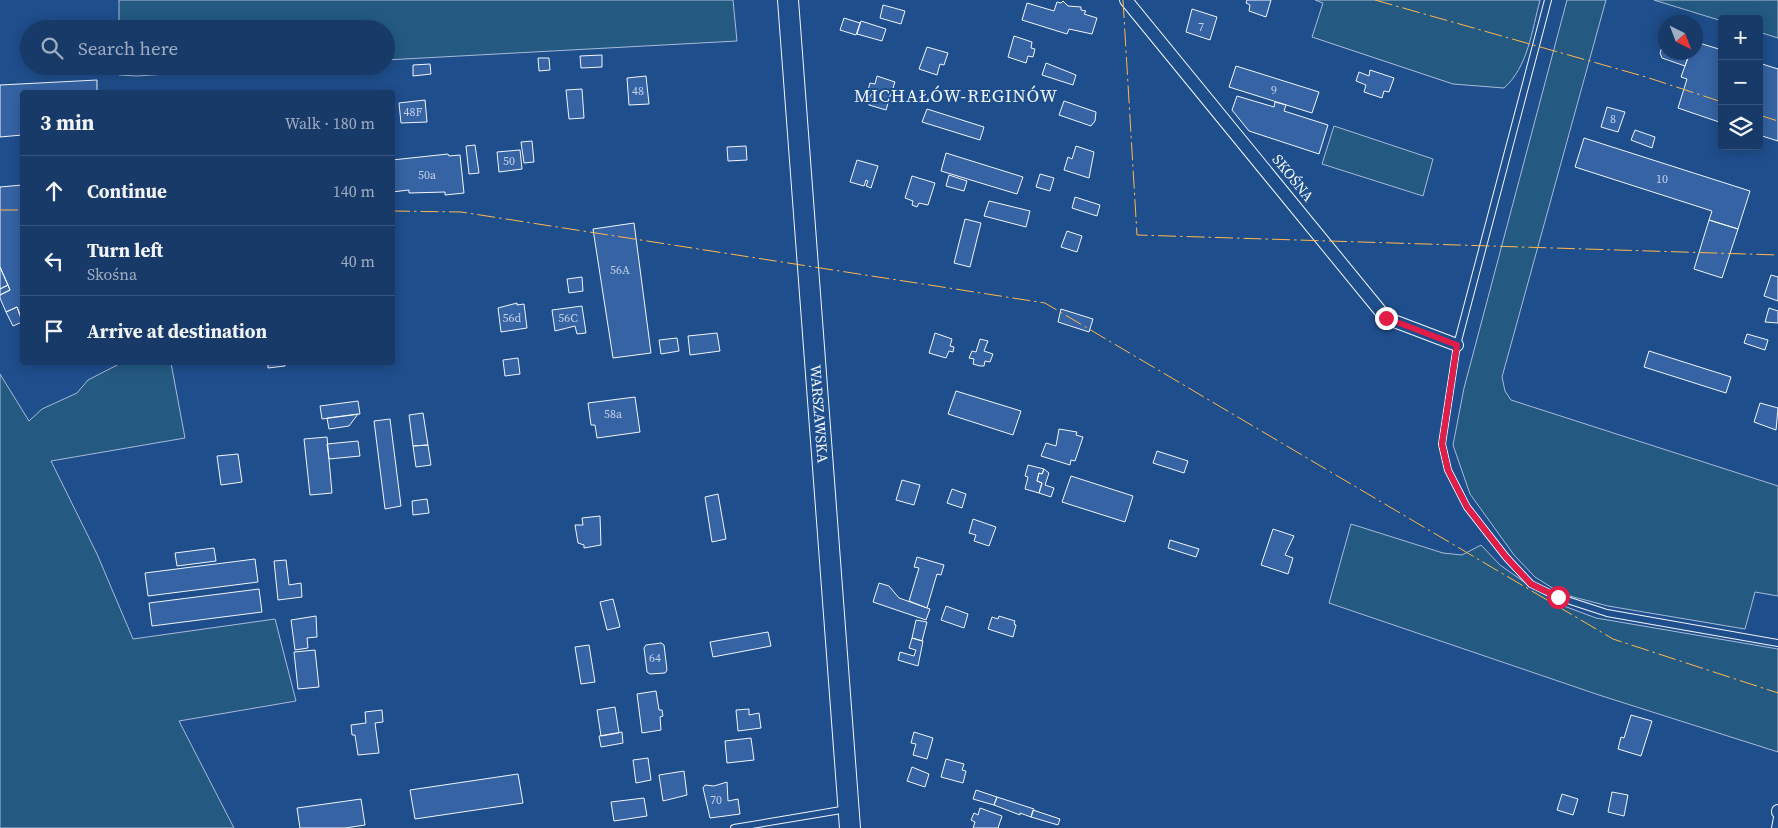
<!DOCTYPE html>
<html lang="en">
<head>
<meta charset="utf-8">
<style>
	:root { --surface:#173a69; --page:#244571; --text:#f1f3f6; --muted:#9eadc0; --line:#36547d }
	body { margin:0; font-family:"Source Serif 4",serif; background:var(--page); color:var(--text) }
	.controls { position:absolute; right:15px; top:15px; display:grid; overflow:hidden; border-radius:5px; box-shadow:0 2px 12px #0003 }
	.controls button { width:45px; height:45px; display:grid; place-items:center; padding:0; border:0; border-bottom:1px solid var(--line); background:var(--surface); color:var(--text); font:25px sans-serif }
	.compass { position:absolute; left:1658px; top:15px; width:45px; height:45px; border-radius:50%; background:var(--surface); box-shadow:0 2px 12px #0003; rotate:138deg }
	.stop { position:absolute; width:15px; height:15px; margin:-11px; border:4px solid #e11d48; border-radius:50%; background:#fff }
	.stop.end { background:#e11d48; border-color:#fff; box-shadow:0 1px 5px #0008 }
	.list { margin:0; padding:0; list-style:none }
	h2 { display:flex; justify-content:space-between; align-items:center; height:65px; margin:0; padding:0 20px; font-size:21px }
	h2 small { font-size:16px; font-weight:400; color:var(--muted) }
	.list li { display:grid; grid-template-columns:32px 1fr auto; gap:15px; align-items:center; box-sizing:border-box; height:70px; padding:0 20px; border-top:1px solid var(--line) }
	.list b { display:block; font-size:19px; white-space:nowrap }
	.list p { margin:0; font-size:16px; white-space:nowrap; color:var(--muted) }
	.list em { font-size:16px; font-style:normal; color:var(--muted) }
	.icon { flex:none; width:28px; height:28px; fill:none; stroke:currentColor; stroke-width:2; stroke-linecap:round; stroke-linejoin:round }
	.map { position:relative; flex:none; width:1778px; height:828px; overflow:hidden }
	.search { position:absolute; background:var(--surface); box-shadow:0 2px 12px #0003; left:20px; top:20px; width:375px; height:55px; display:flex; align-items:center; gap:12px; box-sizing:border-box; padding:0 18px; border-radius:28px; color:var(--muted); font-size:19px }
	.panel { position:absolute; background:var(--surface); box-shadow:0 2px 12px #0003; left:20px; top:90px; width:375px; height:275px; border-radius:5px }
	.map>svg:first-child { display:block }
	.green { fill:#245a82; stroke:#a8bbd7 }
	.building { fill:#3563a3; stroke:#f2f6ff }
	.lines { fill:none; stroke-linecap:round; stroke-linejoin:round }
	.lane-casing { stroke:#f2f6ff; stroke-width:8 }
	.street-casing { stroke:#f2f6ff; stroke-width:14 }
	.primary-casing { stroke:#f2f6ff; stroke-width:22 }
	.lane { stroke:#1f4e8c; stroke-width:6 }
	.street { stroke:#1f4e8c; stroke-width:12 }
	.primary { stroke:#1f4e8c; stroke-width:20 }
	.power { stroke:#ffb74d; stroke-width:1; stroke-dasharray:18 4 2.5 4; stroke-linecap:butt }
	.route { stroke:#e11d48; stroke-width:6 }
	.labels { text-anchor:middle; stroke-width:4; stroke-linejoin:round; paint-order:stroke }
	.number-label { font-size:12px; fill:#c3d1e8 }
	.street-label { font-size:15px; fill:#f2f6ff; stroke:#1f4e8c }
	.quarter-label { font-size:18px; letter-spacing:1px; fill:#f2f6ff; stroke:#1f4e8c }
</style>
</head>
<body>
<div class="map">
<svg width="1778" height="828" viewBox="0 0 1778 828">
	<rect width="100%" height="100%" fill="#1f4e8c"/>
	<path class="green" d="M119 0H733L737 41 386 60V29H119Z
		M1315 0H1540C1532 30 1528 67 1504 88L1453 84 1312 37 1323 3Z
		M1567 0H1606L1502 377 1505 391 1511 400 1778 486V596L1755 592 1745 629 1608 606 1562 594 1535 577 1514 555 1470 494 1453 445 1464 388Z
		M1654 0H1778V38L1759 32V19H1722V21Z
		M119 66H289L137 76 119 75Z
		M1334 126 1433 159 1423 196 1322 164Z
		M123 362 171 363 185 438 51 461 97 554 133 639 275 619 296 701 179 721 234 828H0V374L29 421 42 409 77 393 88 380Z
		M1351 524 1443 553 1462 555 1481 545 1500 565 1527 584 1564 606 1596 618 1778 649V752L1599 695 1329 603Z"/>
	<path class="building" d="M1247 0H1271L1266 17 1249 11 1250 5 1246 3Z
		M1063 1 1068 6 1081 7V10L1086 11 1084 14 1097 18 1092 34 1069 29 1067 34 1022 20 1027 3 1054 11 1057 2 1061 3Z
		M883 5 905 11 901 24 880 18Z
		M1192 9 1217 17 1210 40 1186 32Z
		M844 18 860 23 856 35 840 30Z
		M861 21 886 29 882 41 857 34Z
		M1666 35V52H1690L1685 66 1662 58 1660 53Z
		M1014 36 1032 42 1031 48 1035 49 1033 57 1028 56 1026 63 1008 57Z
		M1696 42 1722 50V123L1678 108 1687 79 1681 77 1690 52H1696Z
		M927 47 948 53 944 65 940 64 937 75 919 69Z
		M602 55V67L581 68 580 56Z
		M538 58H549L550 70 539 71Z
		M1046 63 1076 75 1073 85 1042 75Z
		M1759 63 1778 69V141L1759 135Z
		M430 64 431 74 413 76V65Z
		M1236 66 1319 92 1312 113 1229 87Z
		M1370 70 1394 78 1389 92 1384 91 1382 98 1364 92 1366 85 1356 81 1359 72 1369 76Z
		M646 76 649 104 629 105 627 78Z
		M877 76 895 82 893 88 899 90 898 95 891 93 886 110 869 105V102L867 101 873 92 868 90 870 83 875 84Z
		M97 80V92H22V135L0 137V85Z
		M582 89 584 118 569 119 566 90Z
		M1237 96 1274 107 1275 102 1286 105 1284 111 1328 125 1319 154 1249 131 1232 110Z
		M425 100 427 122 401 123 399 103Z
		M1064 101 1096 112 1095 121 1091 126 1059 115Z
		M1607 107 1625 112 1618 132 1601 127Z
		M927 109 984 127 980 140 922 122Z
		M1635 130 1655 137 1652 148 1631 140Z
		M1584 138 1750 191 1738 229 1709 220 1712 211 1575 167Z
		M532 141 534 162 524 163 521 142Z
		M475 145 479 173 469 174 466 146Z
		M746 146 747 160 728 161 727 147Z
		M1076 146 1094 152 1089 178 1064 170 1068 157 1072 159Z
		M520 150 522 169 499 172 497 152Z
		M946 153 1023 177 1017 194 941 171Z
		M448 154 449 156 460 155 464 193 445 195V192L409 193V190L392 192V160Z
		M857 160 878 166 871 188 866 186 868 181 866 180 864 186 850 182Z
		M1040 174 1054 178 1050 191 1036 187Z
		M949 175 967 181 964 191 946 186Z
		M912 176 935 183 928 205 919 203 917 207 912 205 913 201 905 198Z
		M22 185V319L17 307 6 312 0 298V295L10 290 0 267V187Z
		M1075 197 1100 205 1097 216 1072 208Z
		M989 201 1030 211 1026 227 984 216Z
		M965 219 981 223 970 267 954 263Z
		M1709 220 1738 229 1722 278 1694 269Z
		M634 223 651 353 613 358 593 229Z
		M1067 231 1082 236 1077 252 1061 247Z
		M0 267 8 285 0 289Z
		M1771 275 1778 277V301L1764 296Z
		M582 277 583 291 569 293 567 279Z
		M8 285 10 290 0 295V289Z
		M517 303V305L524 304 527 328 501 332 498 308Z
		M582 306 586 333 577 334 575 326 555 331 552 310Z
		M17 307 22 322 13 326 6 312Z
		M1769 308 1778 311V323L1765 322Z
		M1061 309 1093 319 1089 332 1058 322Z
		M717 333 720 351 690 355 688 336Z
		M935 333 952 339 950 346 954 347 953 352 949 351 946 358 929 353Z
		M1747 334 1768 340 1765 350 1744 343Z
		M677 338 679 351 661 354 659 340Z
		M980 339 988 341 984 351 993 354 990 362 985 361 984 366H980L973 364 974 359 969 358 972 351 976 352Z
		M1649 351 1731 377 1726 393 1644 367Z
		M518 358 520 374 505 376 503 360Z
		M268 362H284L285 366 268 368Z
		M956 391 1021 411 1013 435 948 414Z
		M635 397 640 432 597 438 595 425H591L588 403Z
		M358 401 360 414 322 419 320 406Z
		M1760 403 1778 408 1776 430 1754 422Z
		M423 413 428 445 413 446 409 415Z
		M358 414 349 426 329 429 327 418Z
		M390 419 401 506 385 509 374 421Z
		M1059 429 1077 432 1076 435 1083 437 1075 461 1071 460 1070 465 1041 456 1046 443 1056 446Z
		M327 437 332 493 310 495 304 439Z
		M358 441 360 456 329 459 327 444Z
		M428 445 431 465 416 467 413 446Z
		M1157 451 1188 461 1184 473 1153 463Z
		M238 454 242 482 221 485 217 456Z
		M1028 465 1044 469 1042 474 1039 473 1037 481 1042 483 1039 493 1025 489 1028 477 1025 476Z
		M1044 469 1049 473 1045 485 1054 488 1051 497 1039 493 1042 483 1037 481 1039 473 1042 474Z
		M1071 476 1133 496 1125 522 1062 502Z
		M902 480 920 485 914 505 896 500Z
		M952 489 966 494 962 508 947 503Z
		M718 494 726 539 712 542 705 497Z
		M427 499 429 513 413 515 412 501Z
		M600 516 601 545 584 548V545L578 543 575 525H583L582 518Z
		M973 519 996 527 989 546 974 541 976 535 969 533Z
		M1273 529 1294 536 1285 555 1293 558 1288 574 1261 565Z
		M1170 540 1199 549 1196 557 1168 548Z
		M214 548 216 561 177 566 175 553Z
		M917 557 944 565 941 575 937 574 927 608 909 601 919 568 914 567Z
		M255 559 258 582 148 596 145 573Z
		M286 560 289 585 301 583 302 597 278 600 274 561Z
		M879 583 889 586 899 598 930 609 926 620 873 602Z
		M259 589 262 612 152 626 149 603Z
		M613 599 620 627 607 630 600 602Z
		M946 606 968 614 964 628 941 620Z
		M316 616 317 637 307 638 308 648 295 650 291 620Z
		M999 616 1015 621 1014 624 1016 625 1013 637 988 629 992 617 998 619Z
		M916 620 927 622 922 641 912 638Z
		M768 632 771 646 713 657 710 642Z
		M912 638 923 641 918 666 898 660 900 652 914 656 916 650 909 648Z
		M661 643 664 645 667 670 665 673 650 674 647 672 644 648 646 645Z
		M589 645 595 682 581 684 575 647Z
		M315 650 319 687 298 689 294 652Z
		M656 691 659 710H662L663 716 660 717 661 730 642 733 637 694Z
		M615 707 619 733 601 736 597 710Z
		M749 709V715L759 713 761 728 738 731 736 710Z
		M382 710 383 722 375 723 379 753 358 755 355 735H352L351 725 366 723 365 712Z
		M1631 715 1652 721 1641 756 1618 749 1621 737 1624 738Z
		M622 732 623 743 601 747 599 736Z
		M914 732 933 738 927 759 913 755 916 744 911 743Z
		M751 738 754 760 727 763 725 741Z
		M648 758 651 780 636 783 633 760Z
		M946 759 964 764 962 770 966 771 963 783 941 777Z
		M912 767 929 774 925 787 907 781Z
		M684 771 687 795 663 801 659 775Z
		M518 774 523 803 415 819 410 790Z
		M727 782 728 801 738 799 740 814 710 818 703 788 705 785 714 786Z
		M976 790 997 797 994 805 973 799Z
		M1612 792 1628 795 1624 816 1608 812Z
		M1562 794 1578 799 1573 815 1557 810Z
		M997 797 1034 809 1031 817 1020 813V815L994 805Z
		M644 798 647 816 614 821 611 802Z
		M361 799 365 825 345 828H300L297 808Z
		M980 808 1002 816 998 828H973L975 822 971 820 974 813 978 815Z
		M1033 810 1060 819 1058 825 1031 817Z"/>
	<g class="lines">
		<defs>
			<path id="lane" d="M1548 0 1457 345 1442 444 1448 470 1467 507 1506 557 1531 584 1558 597 1607 613 1778 643
				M734 828 847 809
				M1775 828 1778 812"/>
			<path id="street" d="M1126 0 1386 318 1457 345
				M1778 812V811"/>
			<g id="primary">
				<path id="s1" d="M788 0 850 828"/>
			</g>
		</defs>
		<use href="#lane" class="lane-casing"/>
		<use href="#street" class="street-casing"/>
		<use href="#primary" class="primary-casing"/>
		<use href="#lane" class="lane"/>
		<use href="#street" class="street"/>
		<use href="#primary" class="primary"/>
		<path class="power" d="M1123 0 1137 235 1778 255
			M1375 0 1646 77 1722 102
			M1759 115 1778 121
			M0 210H22
			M392 211 461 212 1045 303 1613 639 1778 693"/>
	</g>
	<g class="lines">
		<path class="route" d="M1386 318 1457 345 1442 444 1448 470 1467 507 1506 557 1531 584 1558 597"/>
	</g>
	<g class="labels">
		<g class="number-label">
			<text x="1201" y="31">7</text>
			<text x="1274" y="94">9</text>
			<text x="638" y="95">48</text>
			<text x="413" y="116">48F</text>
			<text x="1613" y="123">8</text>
			<text x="509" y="165">50</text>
			<text x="427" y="179">50a</text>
			<text x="1662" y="183">10</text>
			<text x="620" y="274">56A</text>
			<text x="512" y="322">56d</text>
			<text x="568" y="322">56C</text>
			<text x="613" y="418">58a</text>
			<text x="655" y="662">64</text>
			<text x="716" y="804">70</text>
		</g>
		<g class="street-label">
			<text transform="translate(1293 178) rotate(51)" y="5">SKOŚNA</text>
			<text dy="5" stroke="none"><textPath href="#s1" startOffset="415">WARSZAWSKA</textPath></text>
		</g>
		<g class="quarter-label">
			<text x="956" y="102">MICHAŁÓW-REGINÓW</text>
		</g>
	</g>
</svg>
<div class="controls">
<button>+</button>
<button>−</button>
<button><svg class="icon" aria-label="layers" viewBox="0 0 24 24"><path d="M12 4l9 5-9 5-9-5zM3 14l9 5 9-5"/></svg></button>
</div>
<svg class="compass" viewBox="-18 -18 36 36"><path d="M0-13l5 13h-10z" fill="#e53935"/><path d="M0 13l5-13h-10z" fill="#9eadc0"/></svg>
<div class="stop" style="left:1558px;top:597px"></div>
<div class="stop end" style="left:1386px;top:318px"></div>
<div class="search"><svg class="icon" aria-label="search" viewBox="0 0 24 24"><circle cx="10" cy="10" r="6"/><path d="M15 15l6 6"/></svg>Search here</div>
<section class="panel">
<h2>3 min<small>Walk · 180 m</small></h2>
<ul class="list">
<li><svg class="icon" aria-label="ahead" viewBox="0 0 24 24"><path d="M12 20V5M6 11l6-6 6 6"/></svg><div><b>Continue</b></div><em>140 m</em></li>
<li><svg class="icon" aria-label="left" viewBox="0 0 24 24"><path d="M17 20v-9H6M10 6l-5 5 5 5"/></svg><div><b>Turn left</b><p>Skośna</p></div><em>40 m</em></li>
<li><svg class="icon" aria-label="arrive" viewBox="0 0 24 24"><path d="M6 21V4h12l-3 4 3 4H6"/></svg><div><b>Arrive at destination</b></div></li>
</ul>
</section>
</div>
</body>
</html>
